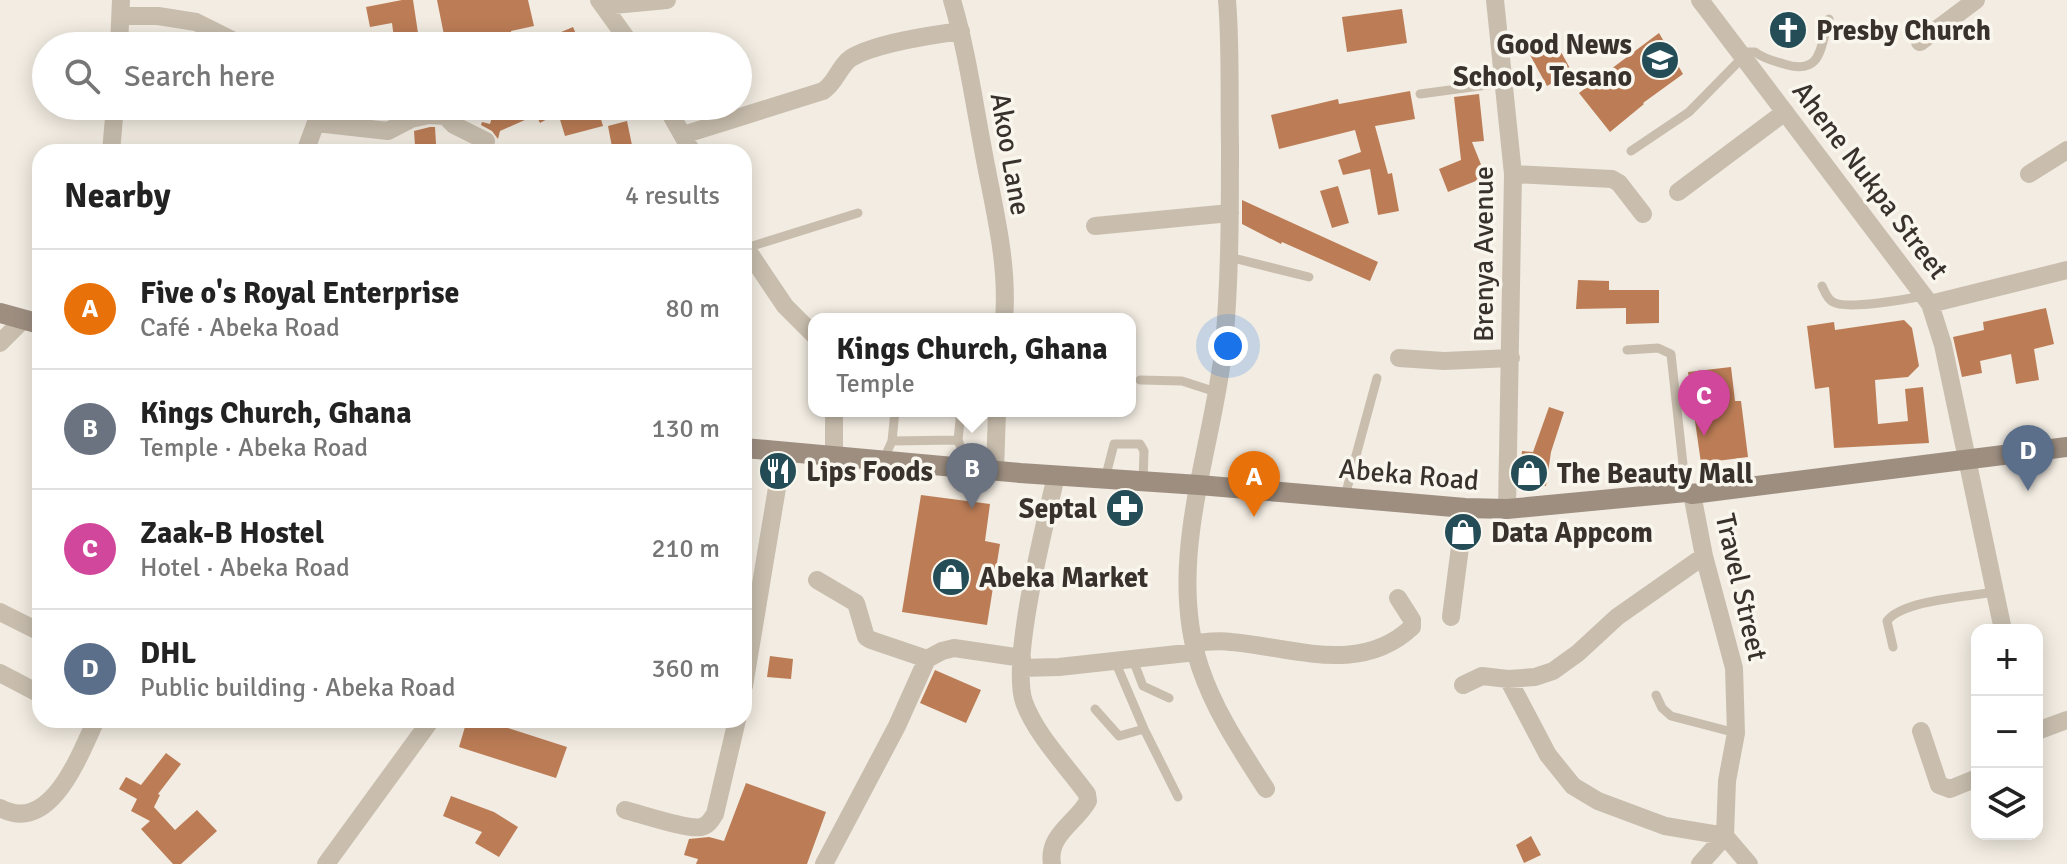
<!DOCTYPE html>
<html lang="en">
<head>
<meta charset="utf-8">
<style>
	:root { --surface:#fff; --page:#f6f6f6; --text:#222; --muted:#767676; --line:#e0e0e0; --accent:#244d57 }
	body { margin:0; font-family:Signika,sans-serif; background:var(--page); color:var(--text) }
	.controls { position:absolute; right:24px; bottom:24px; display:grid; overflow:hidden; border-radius:16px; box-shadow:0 4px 20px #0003 }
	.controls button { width:72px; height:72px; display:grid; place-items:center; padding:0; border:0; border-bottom:2px solid var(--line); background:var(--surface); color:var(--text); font:40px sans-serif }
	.you { position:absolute; left:1228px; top:346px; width:28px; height:28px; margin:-20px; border:6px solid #fff; border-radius:50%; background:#1a73e8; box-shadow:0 0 0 12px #1a73e833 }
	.badge { display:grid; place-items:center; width:52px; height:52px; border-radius:50%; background:var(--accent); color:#fff; font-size:26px; font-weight:700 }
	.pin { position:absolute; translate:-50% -66px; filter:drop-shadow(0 2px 4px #0008) }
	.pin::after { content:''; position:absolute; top:42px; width:28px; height:24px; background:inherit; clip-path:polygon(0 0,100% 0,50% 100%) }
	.popup { position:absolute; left:808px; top:313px; width:328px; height:104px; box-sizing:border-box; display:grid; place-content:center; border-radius:16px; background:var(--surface); filter:drop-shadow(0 2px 6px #0005); font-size:26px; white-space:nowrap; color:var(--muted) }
	.popup b { font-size:30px; color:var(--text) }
	.popup::after { content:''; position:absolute; left:50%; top:100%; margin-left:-16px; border:16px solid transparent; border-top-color:var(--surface) }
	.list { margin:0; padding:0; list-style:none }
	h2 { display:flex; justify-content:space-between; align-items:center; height:104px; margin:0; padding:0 32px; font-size:34px }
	h2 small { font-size:26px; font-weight:400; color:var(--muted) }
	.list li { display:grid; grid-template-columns:52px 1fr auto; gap:24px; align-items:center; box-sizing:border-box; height:120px; padding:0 32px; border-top:2px solid var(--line) }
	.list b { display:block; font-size:30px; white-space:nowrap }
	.list p { margin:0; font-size:26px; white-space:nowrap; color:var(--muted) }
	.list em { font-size:26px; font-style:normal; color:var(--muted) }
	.icon { flex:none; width:44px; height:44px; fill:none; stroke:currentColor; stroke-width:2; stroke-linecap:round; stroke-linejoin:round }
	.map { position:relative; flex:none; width:2067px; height:864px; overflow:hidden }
	.search { position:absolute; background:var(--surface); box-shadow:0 4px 20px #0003; left:32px; top:32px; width:720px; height:88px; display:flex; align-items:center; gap:20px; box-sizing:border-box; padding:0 28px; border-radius:44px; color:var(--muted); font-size:30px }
	.panel { position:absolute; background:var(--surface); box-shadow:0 4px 20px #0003; left:32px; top:144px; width:720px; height:584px; border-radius:24px }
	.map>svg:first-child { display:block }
	.building { fill:#bc7d56 }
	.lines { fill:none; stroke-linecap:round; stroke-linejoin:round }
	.lane { stroke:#c9beae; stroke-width:9 }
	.street { stroke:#c9beae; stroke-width:18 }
	.secondary { stroke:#9d8e80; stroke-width:20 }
	.labels { text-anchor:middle; stroke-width:7; stroke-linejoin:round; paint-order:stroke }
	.poi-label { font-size:28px; font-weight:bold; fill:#39322c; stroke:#f9f6ee; text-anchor:start }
	.street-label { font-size:28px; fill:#39322c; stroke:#f9f6ee }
</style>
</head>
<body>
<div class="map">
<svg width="2067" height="864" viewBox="0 0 2067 864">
	<rect width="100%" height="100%" fill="#f2ece2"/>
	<path class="building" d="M402 0H413L420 46H395L392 23 370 27 366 7Z
		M437 0H528L534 26 511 31 514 46H465V42L446 45Z
		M1402 9 1407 43 1347 52 1342 17Z
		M573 27 581 46H528Z
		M1659 33 1683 74 1643 103 1644 104 1610 132 1579 93Z
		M1555 41 1572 72 1547 86 1530 55Z
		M1410 91 1415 119 1375 126 1388 174 1392 173 1399 211 1378 215 1370 169 1343 175 1338 160 1361 152 1355 130 1279 149 1271 115 1338 99 1339 104Z
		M1479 94 1484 141 1472 142 1486 177 1448 192 1439 169 1461 160 1454 97Z
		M495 106H597L603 126 565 136 558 113 540 123 536 115 500 131 498 139 492 131 481 125 482 122 490 124Z
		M627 121 633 150 613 152 608 126Z
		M430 127H435L436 144 415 146 414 131Z
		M1338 186 1349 223 1332 228 1320 191Z
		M1242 200 1378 262 1370 281 1282 242 1281 244 1242 224Z
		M1578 280 1609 281V290H1659V323L1626 324V308L1576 309Z
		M2046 308 2054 344 2034 349 2039 380 2016 384 2011 354 1980 361 1982 373 1962 377 1953 337 1984 330 1983 322Z
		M1904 320 1912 328 1919 366 1908 377 1875 380 1878 424 1908 421 1905 389 1923 387 1929 443 1834 448 1829 387 1815 389 1807 326 1834 322 1835 330Z
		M1731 367 1735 401H1741L1748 457 1701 463 1688 372Z
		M1549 407 1564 412 1551 452 1546 486 1526 483 1520 469 1522 451 1533 452Z
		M921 495 990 504 985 541 1000 544 987 625 902 612Z
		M770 656 793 659 791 679 767 677Z
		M935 670 981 690 966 723 920 703Z
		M467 720H483L567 747 556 778 459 747Z
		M166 753 181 764 158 794 160 795 154 807 175 830 197 810 217 831 181 864H173L141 829 150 821 131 811 137 799 119 789 126 777 141 785Z
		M746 783 826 812 807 864H696L698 859 684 855 689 839 709 837 724 841Z
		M451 796 494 812 518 827 499 857 475 843 482 832 443 816Z
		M1531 836 1541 855 1524 863 1516 845Z"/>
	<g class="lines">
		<path class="lane" d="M1420 94 1502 83
			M1631 151 1689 112 1748 52H1755C1764 59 1774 61 1784 64 1822 76 1820 48 1829 19
			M746 248 858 213
			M1229 257 1309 277
			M1822 286C1825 292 1827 299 1833 302 1846 310 1907 299 1923 296
			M1627 350 1658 348 1671 354 1686 492
			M1140 380 1182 381 1216 392
			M961 411 958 440 969 468
			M892 441 958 440
			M883 461 892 441 895 411
			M1105 479 1114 444H1140L1144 451 1143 481
			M1345 496 1377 378
			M1893 647 1887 621C1903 600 1967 597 1994 592
			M1133 660 1143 686 1169 698
			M1115 661 1144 729 1178 797
			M1656 695 1662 708 1671 716 1736 733
			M1095 709 1119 736 1144 729"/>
		<path class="street" d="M599 0 632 46
			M952 0C966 47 973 96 982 144 992 201 1009 261 1004 319
			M1227 0C1231 48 1229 97 1230 145 1230 212 1230 278 1224 345 1213 450 1165 561 1200 667 1215 712 1241 750 1266 789
			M1495 0 1513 174 1507 509
			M1700 0 1930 304 1943 345 2003 630
			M603 6 667 0
			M121 16H158L196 22 236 42
			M1920 42 1976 0
			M119 46 121 0
			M666 106 692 152
			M316 123 388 131 411 119 429 115 445 116 454 125 486 141
			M683 135 823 91C836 83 839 66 851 58 875 43 932 35 961 31
			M111 152 115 106
			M305 152 322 106
			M1513 174 1612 179 1619 183 1643 214
			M2029 174 2067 150
			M1678 192 1785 112
			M1095 226 1230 213
			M744 245 785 306 814 335
			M1930 304 2067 270
			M0 343 22 321
			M1399 358 1444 361 1511 358
			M834 457V411
			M995 471 997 411
			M1692 494 1704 556 1734 668 1736 733 1727 781 1725 836 1700 864
			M817 580 856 603 866 637 871 640 927 659
			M0 612 40 632
			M1451 617 1465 508
			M1194 643C1206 642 1219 640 1231 642 1293 647 1360 676 1412 627V620L1398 598
			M1021 668 1059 667 1196 652
			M0 673 40 694
			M1508 679 1548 755 1573 786 1598 801 1665 826 1725 836 1749 864
			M1463 685 1482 676 1508 679 1535 677 1553 671 1578 653 1617 617 1704 556
			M744 686 783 452
			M1921 731 1939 785 1950 789 1977 778
			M2037 731 2067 720
			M0 808C51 835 79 756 96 720
			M625 810C641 814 688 830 701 827 708 826 711 820 715 814L737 720
			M326 864 431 720
			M824 864 897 726 927 659 942 651 954 648 1022 658
			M1052 864C1047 835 1076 823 1088 801L1087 794C1066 765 1036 735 1024 702 1010 660 1045 524 1056 476"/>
		<path class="secondary" d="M0 313 40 324
			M744 448 1020 473 1199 485 1465 508 1507 509 1686 492 1692 494 2067 447"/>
	</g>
	<defs>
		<symbol id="church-disc" viewBox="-11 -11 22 22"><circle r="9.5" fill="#244d57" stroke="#f9f6ee"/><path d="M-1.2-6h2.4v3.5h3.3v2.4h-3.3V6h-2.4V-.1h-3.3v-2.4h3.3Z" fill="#fff"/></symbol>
		<symbol id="school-disc" viewBox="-11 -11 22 22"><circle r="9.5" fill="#244d57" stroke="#f9f6ee"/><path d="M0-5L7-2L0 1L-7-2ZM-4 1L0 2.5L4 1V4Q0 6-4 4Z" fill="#fff"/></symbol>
		<symbol id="restaurant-disc" viewBox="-11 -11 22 22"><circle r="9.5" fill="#244d57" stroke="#f9f6ee"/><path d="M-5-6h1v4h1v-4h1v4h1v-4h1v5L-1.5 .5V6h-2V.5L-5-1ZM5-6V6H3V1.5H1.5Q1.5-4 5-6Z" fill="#fff"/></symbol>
		<symbol id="shop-disc" viewBox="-11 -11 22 22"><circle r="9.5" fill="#244d57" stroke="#f9f6ee"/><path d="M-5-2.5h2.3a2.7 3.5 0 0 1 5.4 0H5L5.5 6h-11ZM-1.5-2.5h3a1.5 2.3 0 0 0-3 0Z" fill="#fff"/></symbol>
		<symbol id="pharmacy-disc" viewBox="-11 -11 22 22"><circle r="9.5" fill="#244d57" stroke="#f9f6ee"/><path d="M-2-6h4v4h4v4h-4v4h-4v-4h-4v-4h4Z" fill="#fff"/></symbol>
	</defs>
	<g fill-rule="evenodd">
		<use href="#church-disc" x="1766" y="8" width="44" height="44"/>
		<use href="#school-disc" x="1638" y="38" width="44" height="44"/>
		<use href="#restaurant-disc" x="756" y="449" width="44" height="44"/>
		<use href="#shop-disc" x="1507" y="451" width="44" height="44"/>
		<use href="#pharmacy-disc" x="1103" y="486" width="44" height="44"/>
		<use href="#shop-disc" x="1441" y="510" width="44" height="44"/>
		<use href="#shop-disc" x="929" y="555" width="44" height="44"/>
	</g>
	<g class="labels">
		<g class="poi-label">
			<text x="1816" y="40">Presby Church</text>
			<text x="1632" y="54" text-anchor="end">Good News<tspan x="1632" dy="32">School, Tesano</tspan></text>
			<text x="806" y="481">Lips Foods</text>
			<text x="1557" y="483">The Beauty Mall</text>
			<text x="1097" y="518" text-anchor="end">Septal</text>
			<text x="1491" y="542">Data Appcom</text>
			<text x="979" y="587">Abeka Market</text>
		</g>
		<g class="street-label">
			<text transform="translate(1011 154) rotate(80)" y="10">Akoo Lane</text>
			<text transform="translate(1871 180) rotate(53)" y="10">Ahene Nukpa Street</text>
			<text transform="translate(1483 254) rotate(-90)" y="10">Brenya Avenue</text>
			<text transform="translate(1409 474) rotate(5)" y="10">Abeka Road</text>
			<text transform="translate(1742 587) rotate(77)" y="10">Travel Street</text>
		</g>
	</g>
</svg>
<div class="controls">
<button>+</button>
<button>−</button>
<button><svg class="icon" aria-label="layers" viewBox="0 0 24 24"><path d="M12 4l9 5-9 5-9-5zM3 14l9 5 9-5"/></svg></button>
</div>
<div class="you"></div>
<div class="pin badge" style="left:1254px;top:517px;background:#e8710a">A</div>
<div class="pin badge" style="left:972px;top:509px;background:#6b7280">B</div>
<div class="popup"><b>Kings Church, Ghana</b>Temple</div>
<div class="pin badge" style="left:1704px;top:436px;background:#d1479c">C</div>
<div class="pin badge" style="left:2028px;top:491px;background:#5c6f8a">D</div>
<div class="search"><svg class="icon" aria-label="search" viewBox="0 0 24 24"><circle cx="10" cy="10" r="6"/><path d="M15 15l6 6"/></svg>Search here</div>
<section class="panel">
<h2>Nearby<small>4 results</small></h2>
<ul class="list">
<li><span class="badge" style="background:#e8710a">A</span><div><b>Five o's Royal Enterprise</b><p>Café · Abeka Road</p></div><em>80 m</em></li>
<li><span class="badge" style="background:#6b7280">B</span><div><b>Kings Church, Ghana</b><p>Temple · Abeka Road</p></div><em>130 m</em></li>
<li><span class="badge" style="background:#d1479c">C</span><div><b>Zaak-B Hostel</b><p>Hotel · Abeka Road</p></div><em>210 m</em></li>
<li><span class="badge" style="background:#5c6f8a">D</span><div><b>DHL</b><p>Public building · Abeka Road</p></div><em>360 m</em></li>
</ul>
</section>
</div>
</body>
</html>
